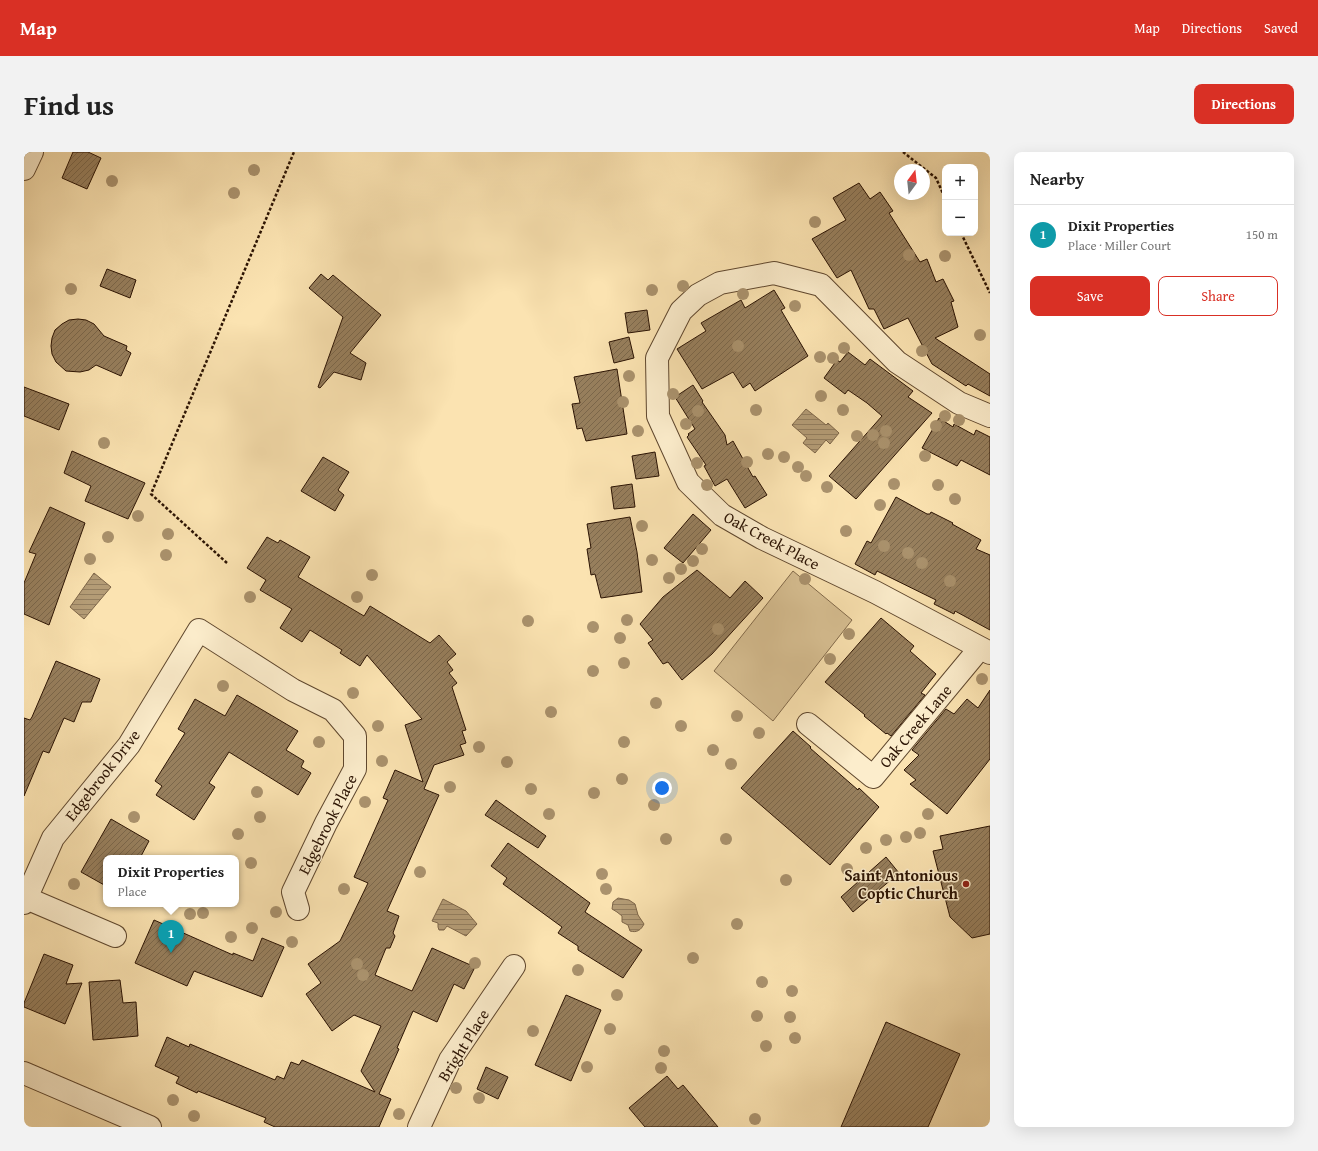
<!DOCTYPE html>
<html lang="en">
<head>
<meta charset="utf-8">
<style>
	:root { --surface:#fff; --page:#f2f2f2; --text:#222; --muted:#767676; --line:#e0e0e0; --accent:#d93025 }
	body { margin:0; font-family:"Gentium Book Plus",serif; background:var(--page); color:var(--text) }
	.controls { position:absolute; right:12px; top:12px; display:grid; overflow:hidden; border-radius:8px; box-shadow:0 4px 16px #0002 }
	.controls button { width:36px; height:36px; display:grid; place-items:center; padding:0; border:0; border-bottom:1px solid var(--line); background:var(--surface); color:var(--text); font:20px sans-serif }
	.compass { position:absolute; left:870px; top:12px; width:36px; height:36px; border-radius:50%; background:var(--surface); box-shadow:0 4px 16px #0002; rotate:15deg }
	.you { position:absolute; left:638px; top:636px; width:14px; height:14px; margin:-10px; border:3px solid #fff; border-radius:50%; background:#1a73e8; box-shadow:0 0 0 6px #1a73e833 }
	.badge { display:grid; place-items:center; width:26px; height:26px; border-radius:50%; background:var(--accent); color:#fff; font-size:13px; font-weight:700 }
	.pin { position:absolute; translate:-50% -33px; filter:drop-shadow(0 1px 2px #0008) }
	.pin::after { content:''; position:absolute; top:21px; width:14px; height:12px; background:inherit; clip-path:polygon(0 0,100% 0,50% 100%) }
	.popup { position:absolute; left:79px; top:703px; width:136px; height:52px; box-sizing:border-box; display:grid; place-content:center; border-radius:8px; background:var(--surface); filter:drop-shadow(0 1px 3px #0005); font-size:13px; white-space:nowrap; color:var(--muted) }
	.popup b { font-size:15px; color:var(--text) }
	.popup::after { content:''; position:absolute; left:50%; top:100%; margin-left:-8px; border:8px solid transparent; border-top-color:var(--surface) }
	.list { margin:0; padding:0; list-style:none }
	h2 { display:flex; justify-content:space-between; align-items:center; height:52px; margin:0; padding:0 16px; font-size:17px }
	h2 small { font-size:13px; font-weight:400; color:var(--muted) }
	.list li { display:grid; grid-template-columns:26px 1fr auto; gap:12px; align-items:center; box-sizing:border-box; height:60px; padding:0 16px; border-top:1px solid var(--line) }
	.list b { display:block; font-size:15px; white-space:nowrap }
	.list p { margin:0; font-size:13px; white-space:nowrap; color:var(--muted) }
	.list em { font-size:13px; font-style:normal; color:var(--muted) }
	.actions { display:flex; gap:8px; padding:12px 16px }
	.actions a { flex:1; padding:9px 0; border:1px solid var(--accent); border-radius:8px; text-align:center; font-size:14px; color:var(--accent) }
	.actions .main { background:var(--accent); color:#fff }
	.map { position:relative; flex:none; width:966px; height:975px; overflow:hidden; border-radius:8px }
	header { display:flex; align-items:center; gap:24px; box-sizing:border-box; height:56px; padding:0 20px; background:var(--accent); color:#fff }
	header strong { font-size:19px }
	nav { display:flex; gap:22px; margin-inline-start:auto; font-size:14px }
	.intro { display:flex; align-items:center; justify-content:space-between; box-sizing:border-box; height:96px; padding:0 24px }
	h1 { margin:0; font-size:28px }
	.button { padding:10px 18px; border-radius:8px; background:var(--accent); color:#fff; font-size:14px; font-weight:700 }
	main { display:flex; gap:24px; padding:0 24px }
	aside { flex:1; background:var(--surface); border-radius:8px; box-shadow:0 4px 16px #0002 }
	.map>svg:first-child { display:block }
	.grass { fill:#d8c093; stroke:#826a4b }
	.water { fill:url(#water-rules); stroke:#7d6548 }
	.building { fill:url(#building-hatch); stroke:#2b1303 }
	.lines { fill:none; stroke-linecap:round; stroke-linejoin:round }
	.minor-casing { stroke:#5f472e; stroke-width:24 }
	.tertiary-casing { stroke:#5f472e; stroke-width:24 }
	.path { stroke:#2b1303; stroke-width:2.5; stroke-dasharray:3 2; stroke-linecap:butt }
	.minor { stroke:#fcedcc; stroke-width:22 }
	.tertiary { stroke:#fcedcc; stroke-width:22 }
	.tree { fill:#aa926d }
	.poi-dot { fill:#8f2418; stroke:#fcedcc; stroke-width:1.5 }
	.labels { text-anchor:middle; stroke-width:3; stroke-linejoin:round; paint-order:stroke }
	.street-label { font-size:16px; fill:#2b1303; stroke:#fcedcc }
	.poi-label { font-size:16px; font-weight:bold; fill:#2b1303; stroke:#fcedcc; text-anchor:end }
</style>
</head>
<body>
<header>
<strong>Map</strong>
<nav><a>Map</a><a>Directions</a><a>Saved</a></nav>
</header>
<div class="intro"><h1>Find us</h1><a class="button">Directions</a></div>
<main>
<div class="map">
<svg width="966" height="975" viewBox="0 0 966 975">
	<defs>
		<pattern id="water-rules" width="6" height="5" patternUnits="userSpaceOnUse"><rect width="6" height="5" fill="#b49c76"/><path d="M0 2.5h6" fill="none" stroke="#937e5f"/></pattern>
		<pattern id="building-hatch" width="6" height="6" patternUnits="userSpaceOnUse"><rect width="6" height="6" fill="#977f5d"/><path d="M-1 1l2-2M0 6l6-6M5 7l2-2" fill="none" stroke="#7b674b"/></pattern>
	</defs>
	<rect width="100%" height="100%" fill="#fbe3b1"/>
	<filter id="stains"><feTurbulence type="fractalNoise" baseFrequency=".005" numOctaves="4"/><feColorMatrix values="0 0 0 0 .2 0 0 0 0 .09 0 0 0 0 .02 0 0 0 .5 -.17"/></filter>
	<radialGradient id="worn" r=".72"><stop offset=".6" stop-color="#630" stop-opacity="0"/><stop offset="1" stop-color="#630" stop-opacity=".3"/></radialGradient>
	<path class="grass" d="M769 419 828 468 749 569 690 519Z"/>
	<path class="water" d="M782 257 802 273 804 271 815 281 806 292 802 288 791 301 779 291 783 286 768 273Z
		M70 421 87 435 60 467 46 455Z
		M594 746 605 748 611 752 614 763 620 772C617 778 613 781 606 779L604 773 598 770V764L593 760 588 757 589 750Z
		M419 747 442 759 453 772 442 784 423 774 420 778H415L414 775V771L408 769Z"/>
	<path class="building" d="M49 0H64L77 6 63 37 38 26Z
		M835 31 846 47 856 40 869 59 865 61 896 110 903 107 912 130 919 127 930 149 927 150 934 175 911 186 966 222V244L944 232 942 234 908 212 884 166 860 177 850 157H845L827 118 813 126 788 87 822 68 809 46Z
		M83 117 112 128 106 146 76 134Z
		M297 122 304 128 309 123 357 163 326 201 342 211 337 228 310 220 296 236 294 235 319 165 285 136Z
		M750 138 761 156 757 158 784 204 731 239 726 231 719 236 709 220 678 237 653 197 682 179 677 171 717 148 721 156Z
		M623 158 626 178 604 181 601 161Z
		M54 167 62 168 70 172 80 184 103 194 102 198 107 201 97 224 72 213 65 218 56 220 42 219 32 210 28 202 27 194 28 186 31 178 38 172 45 168Z
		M605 185 610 206 590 211 585 190Z
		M824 200 841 213 846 207 889 239 884 245 908 261 832 347 805 324 858 264 843 251 824 238 821 242 800 226 813 208 816 210Z
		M593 217 603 282 562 289 558 276 553 277 548 252 556 251 550 225Z
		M669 233 679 249 678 250 701 283 703 293 709 289 729 325 731 324 743 343 721 356 703 327 691 334 680 314 682 313 663 285 665 283 664 282 671 277 651 245Z
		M0 235 45 252 35 278 0 264Z
		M915 266 929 275 930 272 950 283 952 278 966 285V323L937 308 933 314 898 296Z
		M48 299 121 331 104 367 61 349 67 334 40 321Z
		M631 300 635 324 612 327 608 304Z
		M299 305 325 320 314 338 320 343 311 359 277 339Z
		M608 332 611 355 590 357 587 335Z
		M872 345 903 362H906L907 360 929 371 928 372 957 388 952 397 966 403V478L931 459 930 462 910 452 912 448 853 419 851 423 831 412 843 389 847 391Z
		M26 355 61 371 25 473 0 462V431L12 402 5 400Z
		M669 362 687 378 659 411 640 396Z
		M606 365 613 400 618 440 577 446 571 422 567 423 563 397 567 396 563 372Z
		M243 385 254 391 256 388 286 405 274 425 340 464 346 454 406 491 415 483 432 502 423 510 429 518 425 521 433 531 428 535 442 578 438 579 442 591 436 593 440 603 410 613 400 637 415 643 363 759 375 764 369 781 371 784 366 796H362L351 823 388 839 408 796 451 815 440 837 430 832 413 870 389 859 373 896 375 897 355 942 367 947 355 975H251L240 970 242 966 174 939 173 941 152 931 155 925 131 914 143 885 165 895 166 892 251 928 253 924 260 927 267 910 275 913 278 908 351 940 337 919 357 874 330 863 308 879 282 842 297 831 284 812 316 789 344 731 330 725 364 648 359 646 371 618 399 630 381 573 398 567 343 503 336 514 316 501 318 498 286 478 278 490 256 476 268 457 236 438 242 428 223 416Z
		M673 418 706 446 721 429 739 446 688 502 658 528 644 510 639 512 624 491 629 488 616 472 639 445Z
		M857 466 890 494 886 499 912 522 897 541 901 543 867 584 863 581 862 582 840 564 841 563 801 530Z
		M32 509 76 527 67 550H58L50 570 40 566 25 601 19 599 0 644V566L6 568 8 565Z
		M966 538V607L923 662 886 632 892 628 880 618 895 603 888 598 922 557 930 562 943 547 954 556Z
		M213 543 274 579 262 598 280 609 277 615 287 621 274 643 205 600 185 631 191 635 170 668 132 643 138 634 131 629 161 581 154 577 171 547 201 564Z
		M769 579 787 595 786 596 834 638 835 636 855 655 806 713 717 636Z
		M472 648 522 684 514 696 461 663Z
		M87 667 125 689 116 706H82V734L57 720Z
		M966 674V782L948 786 926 765 909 699 919 697 916 684Z
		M484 691 566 751 561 760 618 798 599 826 554 798V794L534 781 538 775 479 732 483 726 467 714Z
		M862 705 875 721 829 760 817 745Z
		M130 768 209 803V801L229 809 238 786 260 795 238 845 170 819 163 834 111 811Z
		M20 802 49 813 42 832 58 831 41 872 0 855V851Z
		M96 828 99 851 112 850 114 884 69 888 65 830Z
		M542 843 577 858 547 929 511 913Z
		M862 870 936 902 904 975H817Z
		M462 915 484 925 474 947 453 937Z
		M643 924 654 937 659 933 694 975H621L605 956Z"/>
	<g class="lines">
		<defs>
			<path id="minor" d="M0 17 8 0
				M966 264 935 251 873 210 797 133 750 121 696 131 674 143 657 159 633 206 634 264 664 330 698 363 738 386 851 440 966 501
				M784 572 849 625 956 496
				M2 746 91 784
				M0 751 29 686 105 593 175 478 269 538 309 558 331 584V617L302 671 269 740 274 757
				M395 975 426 908 490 814"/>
			<path id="tertiary" d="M0 921 126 975"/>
		</defs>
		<use href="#minor" class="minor-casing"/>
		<use href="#tertiary" class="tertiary-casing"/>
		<path class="path" d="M879 0 912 26 921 46
			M937 81 966 141
			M203 411 127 342 270 0"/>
		<use href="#minor" class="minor"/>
		<use href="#tertiary" class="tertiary"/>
	</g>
	<g class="tree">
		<circle cx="230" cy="18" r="6"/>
		<circle cx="88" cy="29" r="6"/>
		<circle cx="210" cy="41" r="6"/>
		<circle cx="791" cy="70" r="6"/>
		<circle cx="885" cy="103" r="6"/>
		<circle cx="921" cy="104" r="6"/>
		<circle cx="659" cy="134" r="6"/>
		<circle cx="47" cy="137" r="6"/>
		<circle cx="628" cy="138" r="6"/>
		<circle cx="719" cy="142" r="6"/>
		<circle cx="771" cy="154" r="6"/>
		<circle cx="956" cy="183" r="6"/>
		<circle cx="714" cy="194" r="6"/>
		<circle cx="820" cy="196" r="6"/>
		<circle cx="898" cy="199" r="6"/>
		<circle cx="796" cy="205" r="6"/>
		<circle cx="809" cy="206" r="6"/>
		<circle cx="605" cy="224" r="6"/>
		<circle cx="649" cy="242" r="6"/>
		<circle cx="797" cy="244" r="6"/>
		<circle cx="599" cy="250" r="6"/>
		<circle cx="732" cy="258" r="6"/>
		<circle cx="819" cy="258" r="6"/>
		<circle cx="674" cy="259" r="6"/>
		<circle cx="921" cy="264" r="6"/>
		<circle cx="935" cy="268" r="6"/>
		<circle cx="662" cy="272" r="6"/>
		<circle cx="912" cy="274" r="6"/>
		<circle cx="614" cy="279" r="6"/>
		<circle cx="862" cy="279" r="6"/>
		<circle cx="849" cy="283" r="6"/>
		<circle cx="833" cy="284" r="6"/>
		<circle cx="80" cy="291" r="6"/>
		<circle cx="860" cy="291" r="6"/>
		<circle cx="744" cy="302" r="6"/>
		<circle cx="901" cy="304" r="6"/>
		<circle cx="760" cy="305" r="6"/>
		<circle cx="723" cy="310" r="6"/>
		<circle cx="673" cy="311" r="6"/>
		<circle cx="774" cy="315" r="6"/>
		<circle cx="782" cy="324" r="6"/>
		<circle cx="870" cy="332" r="6"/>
		<circle cx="683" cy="333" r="6"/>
		<circle cx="914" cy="333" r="6"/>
		<circle cx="803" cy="335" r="6"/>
		<circle cx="931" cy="347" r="6"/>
		<circle cx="856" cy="353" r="6"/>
		<circle cx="114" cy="364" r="6"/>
		<circle cx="618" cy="374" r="6"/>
		<circle cx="822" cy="379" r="6"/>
		<circle cx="144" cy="382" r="6"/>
		<circle cx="84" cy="385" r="6"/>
		<circle cx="860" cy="394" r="6"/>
		<circle cx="678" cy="397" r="6"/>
		<circle cx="884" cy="401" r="6"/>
		<circle cx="142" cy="403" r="6"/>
		<circle cx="66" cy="407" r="6"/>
		<circle cx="628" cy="408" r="6"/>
		<circle cx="669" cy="409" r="6"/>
		<circle cx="898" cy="411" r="6"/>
		<circle cx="657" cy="417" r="6"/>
		<circle cx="348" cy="423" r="6"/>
		<circle cx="645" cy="426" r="6"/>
		<circle cx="781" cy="427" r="6"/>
		<circle cx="926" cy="429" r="6"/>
		<circle cx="226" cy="445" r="6"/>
		<circle cx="333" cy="445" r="6"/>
		<circle cx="603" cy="468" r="6"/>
		<circle cx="504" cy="469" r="6"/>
		<circle cx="569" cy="475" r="6"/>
		<circle cx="694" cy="477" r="6"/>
		<circle cx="825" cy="482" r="6"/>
		<circle cx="596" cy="486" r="6"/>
		<circle cx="806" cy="507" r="6"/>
		<circle cx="600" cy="511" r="6"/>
		<circle cx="569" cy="519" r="6"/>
		<circle cx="958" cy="527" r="6"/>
		<circle cx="199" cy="534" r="6"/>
		<circle cx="329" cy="541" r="6"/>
		<circle cx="632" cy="551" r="6"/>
		<circle cx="527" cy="560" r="6"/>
		<circle cx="713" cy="564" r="6"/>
		<circle cx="354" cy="574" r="6"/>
		<circle cx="657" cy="574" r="6"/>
		<circle cx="735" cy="581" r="6"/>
		<circle cx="295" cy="590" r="6"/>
		<circle cx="600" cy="590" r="6"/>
		<circle cx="455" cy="595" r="6"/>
		<circle cx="689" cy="598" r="6"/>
		<circle cx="358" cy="609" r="6"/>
		<circle cx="483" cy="610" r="6"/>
		<circle cx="707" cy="612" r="6"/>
		<circle cx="598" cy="627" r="6"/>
		<circle cx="426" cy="635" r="6"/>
		<circle cx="507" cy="637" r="6"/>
		<circle cx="233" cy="640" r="6"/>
		<circle cx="570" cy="641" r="6"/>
		<circle cx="341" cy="650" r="6"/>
		<circle cx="630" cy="653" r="6"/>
		<circle cx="525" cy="662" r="6"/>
		<circle cx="904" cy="662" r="6"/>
		<circle cx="110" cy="665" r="6"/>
		<circle cx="236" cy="665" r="6"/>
		<circle cx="896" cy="681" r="6"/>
		<circle cx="214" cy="682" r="6"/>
		<circle cx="882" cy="685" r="6"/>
		<circle cx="642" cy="687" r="6"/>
		<circle cx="702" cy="687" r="6"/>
		<circle cx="862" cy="688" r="6"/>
		<circle cx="842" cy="696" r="6"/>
		<circle cx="227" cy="711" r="6"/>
		<circle cx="823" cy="717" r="6"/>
		<circle cx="396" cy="720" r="6"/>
		<circle cx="578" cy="722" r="6"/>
		<circle cx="762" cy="728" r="6"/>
		<circle cx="50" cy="732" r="6"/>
		<circle cx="320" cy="737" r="6"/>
		<circle cx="582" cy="737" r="6"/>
		<circle cx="252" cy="760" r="6"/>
		<circle cx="179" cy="761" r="6"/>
		<circle cx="166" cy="762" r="6"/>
		<circle cx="713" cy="772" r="6"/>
		<circle cx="228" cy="776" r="6"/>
		<circle cx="207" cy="785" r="6"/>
		<circle cx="268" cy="790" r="6"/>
		<circle cx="669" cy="806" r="6"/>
		<circle cx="451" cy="811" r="6"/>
		<circle cx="333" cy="812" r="6"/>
		<circle cx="554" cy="818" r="6"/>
		<circle cx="339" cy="823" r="6"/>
		<circle cx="738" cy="830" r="6"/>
		<circle cx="768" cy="839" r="6"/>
		<circle cx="593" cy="843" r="6"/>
		<circle cx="733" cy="864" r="6"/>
		<circle cx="766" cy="865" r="6"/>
		<circle cx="586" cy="877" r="6"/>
		<circle cx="509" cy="879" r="6"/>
		<circle cx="771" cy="886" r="6"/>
		<circle cx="742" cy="894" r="6"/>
		<circle cx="640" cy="899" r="6"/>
		<circle cx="563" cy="915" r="6"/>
		<circle cx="637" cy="916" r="6"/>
		<circle cx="432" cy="936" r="6"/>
		<circle cx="455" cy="946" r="6"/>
		<circle cx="149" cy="948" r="6"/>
		<circle cx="375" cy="962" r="6"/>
		<circle cx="170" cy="964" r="6"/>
		<circle cx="731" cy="967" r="6"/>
	</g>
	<circle class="poi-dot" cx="942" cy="732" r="4"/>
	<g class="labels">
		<g class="street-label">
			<text transform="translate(748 388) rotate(28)" y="6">Oak Creek Place</text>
			<text transform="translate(891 574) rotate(-50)" y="6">Oak Creek Lane</text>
			<text transform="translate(78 623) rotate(-52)" y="6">Edgebrook Drive</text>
			<text transform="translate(303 672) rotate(-63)" y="6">Edgebrook Place</text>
			<text transform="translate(439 893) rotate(-58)" y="6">Bright Place</text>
		</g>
		<g class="poi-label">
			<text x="934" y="729">Saint Antonious<tspan x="934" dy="18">Coptic Church</tspan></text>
		</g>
	</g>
	<rect width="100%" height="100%" filter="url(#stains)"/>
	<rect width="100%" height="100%" fill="url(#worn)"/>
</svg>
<div class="controls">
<button>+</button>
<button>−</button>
</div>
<svg class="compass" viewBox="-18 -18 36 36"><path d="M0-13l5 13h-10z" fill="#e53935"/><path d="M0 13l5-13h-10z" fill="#767676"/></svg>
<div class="you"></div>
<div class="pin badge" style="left:147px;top:801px;background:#0f9aa8">1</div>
<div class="popup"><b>Dixit Properties</b>Place</div>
</div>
<aside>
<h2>Nearby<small></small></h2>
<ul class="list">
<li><span class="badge" style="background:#0f9aa8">1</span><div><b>Dixit Properties</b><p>Place · Miller Court</p></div><em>150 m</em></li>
</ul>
<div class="actions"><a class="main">Save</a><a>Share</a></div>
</aside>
</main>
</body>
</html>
